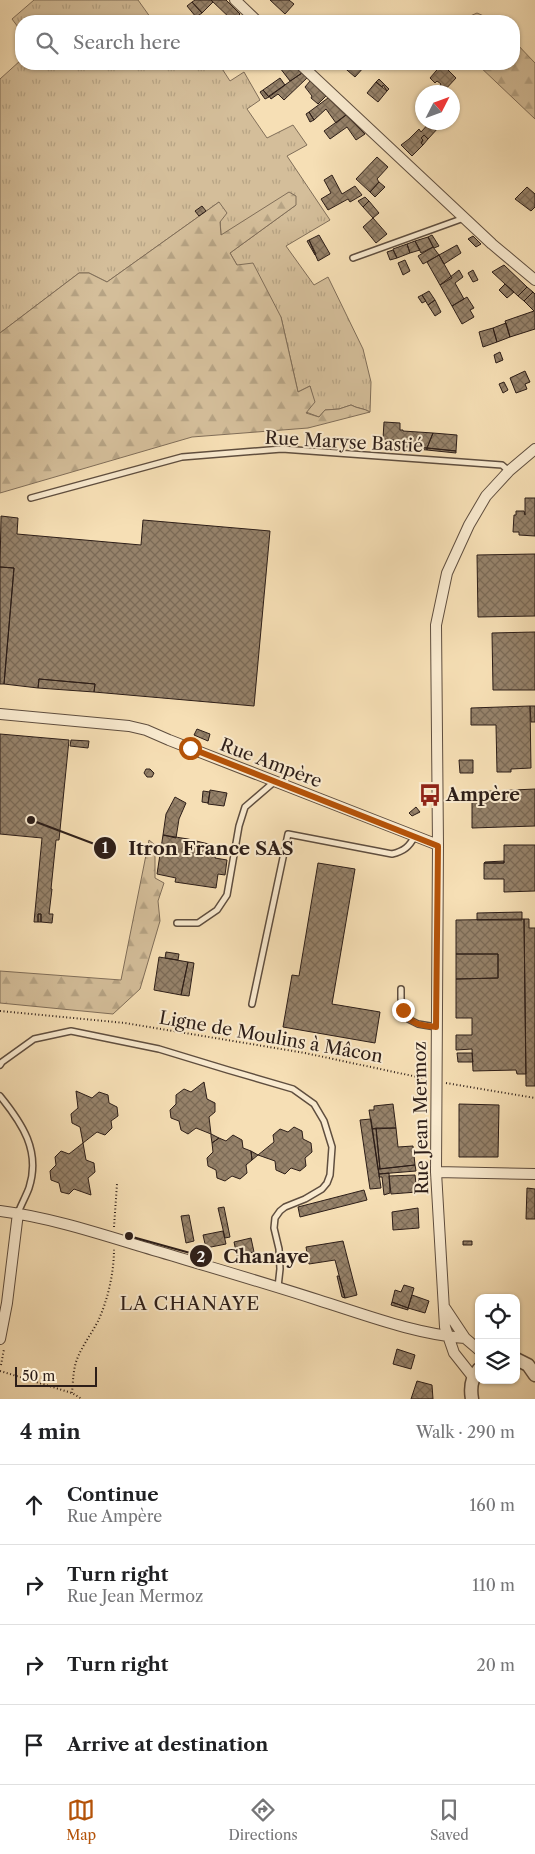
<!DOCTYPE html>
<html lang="en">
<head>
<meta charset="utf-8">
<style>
	:root { --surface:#fff; --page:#f6f6f6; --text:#202124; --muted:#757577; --line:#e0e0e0; --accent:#b45309 }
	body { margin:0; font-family:"Libre Caslon Text",serif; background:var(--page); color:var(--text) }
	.controls { position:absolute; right:15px; bottom:15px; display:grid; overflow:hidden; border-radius:10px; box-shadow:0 1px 4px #0004 }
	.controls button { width:45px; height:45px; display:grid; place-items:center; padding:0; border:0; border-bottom:1px solid var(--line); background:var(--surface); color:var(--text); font:25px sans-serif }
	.compass { position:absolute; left:415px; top:85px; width:45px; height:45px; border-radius:50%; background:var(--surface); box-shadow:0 1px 4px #0004; rotate:48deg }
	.scale { position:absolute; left:15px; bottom:12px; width:82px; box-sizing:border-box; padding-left:5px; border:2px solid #2d1e18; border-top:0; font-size:14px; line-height:18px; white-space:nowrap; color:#2d1e18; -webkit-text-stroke:4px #f9eacf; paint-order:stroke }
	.stop { position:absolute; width:15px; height:15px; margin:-11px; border:4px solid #b45309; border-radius:50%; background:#fff }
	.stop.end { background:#b45309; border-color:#fff; box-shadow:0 1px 5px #0008 }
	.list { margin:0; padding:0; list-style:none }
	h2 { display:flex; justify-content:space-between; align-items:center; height:65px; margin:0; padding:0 20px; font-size:21px }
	h2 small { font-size:16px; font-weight:400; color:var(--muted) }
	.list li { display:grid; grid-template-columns:32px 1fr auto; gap:15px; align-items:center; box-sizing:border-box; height:80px; padding:0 20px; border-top:1px solid var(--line) }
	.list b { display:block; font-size:19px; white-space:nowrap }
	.list p { margin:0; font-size:16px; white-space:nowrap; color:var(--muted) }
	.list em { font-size:16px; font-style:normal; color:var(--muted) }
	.icon { flex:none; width:28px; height:28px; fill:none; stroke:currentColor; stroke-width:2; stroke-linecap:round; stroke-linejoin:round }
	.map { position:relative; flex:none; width:535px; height:1399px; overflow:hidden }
	.search { position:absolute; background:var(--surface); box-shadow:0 1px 4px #0004; left:15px; right:15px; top:15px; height:55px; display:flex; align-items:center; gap:12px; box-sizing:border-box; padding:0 18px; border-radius:20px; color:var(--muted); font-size:19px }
	.sheet { height:385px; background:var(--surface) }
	nav { display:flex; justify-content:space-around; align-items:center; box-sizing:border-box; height:70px; border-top:1px solid var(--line); background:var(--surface); font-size:14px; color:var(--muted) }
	nav a { display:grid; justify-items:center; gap:2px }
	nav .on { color:var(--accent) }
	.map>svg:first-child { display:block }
	.grass { fill:url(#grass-tufts); stroke:#806e59 }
	.forest { fill:url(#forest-firs); stroke:#806e59 }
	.building { fill:url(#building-cross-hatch); stroke:#2d1e18 }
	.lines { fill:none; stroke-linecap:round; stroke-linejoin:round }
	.service-casing { stroke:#5f4e3f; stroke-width:8 }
	.minor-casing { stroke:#5f4e3f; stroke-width:12 }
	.tertiary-casing { stroke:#5f4e3f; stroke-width:15 }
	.path { stroke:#2d1e18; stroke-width:2; stroke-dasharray:1 2.5; stroke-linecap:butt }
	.service { stroke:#f9eacf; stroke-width:5 }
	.minor { stroke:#f9eacf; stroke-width:10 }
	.tertiary { stroke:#f9eacf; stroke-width:12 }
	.route { stroke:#b45309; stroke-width:6 }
	.labels { text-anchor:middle; stroke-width:4; stroke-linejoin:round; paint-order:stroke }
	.street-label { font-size:18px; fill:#2d1e18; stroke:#f9eacf }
	.poi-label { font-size:18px; font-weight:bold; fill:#2d1e18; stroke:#f9eacf; text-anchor:start }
	.neighbourhood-label { font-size:19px; letter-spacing:1px; fill:#2d1e18; stroke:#f9eacf }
	.leader { fill:none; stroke:#2d1e18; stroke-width:2 }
	.callout-dot { fill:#2d1e18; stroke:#f9eacf; stroke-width:2 }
	.mark-label { font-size:15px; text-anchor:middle; font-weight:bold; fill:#fff }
	.callout-label { font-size:19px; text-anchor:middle; font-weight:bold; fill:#2d1e18; stroke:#f9eacf; stroke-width:4; stroke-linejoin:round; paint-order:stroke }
</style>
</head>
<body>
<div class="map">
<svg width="535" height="1399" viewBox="0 0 535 1399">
	<defs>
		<pattern id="grass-tufts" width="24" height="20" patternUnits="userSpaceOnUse" patternTransform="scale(1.25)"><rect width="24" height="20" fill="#d4be9a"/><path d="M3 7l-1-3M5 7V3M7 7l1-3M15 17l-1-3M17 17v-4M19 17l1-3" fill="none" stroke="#b6a384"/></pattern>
		<pattern id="forest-firs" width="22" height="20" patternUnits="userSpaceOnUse" patternTransform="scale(1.25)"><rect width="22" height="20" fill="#d4be9a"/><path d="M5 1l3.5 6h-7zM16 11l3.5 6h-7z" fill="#b6a384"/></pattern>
		<pattern id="building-cross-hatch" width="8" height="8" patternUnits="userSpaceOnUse" patternTransform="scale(1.25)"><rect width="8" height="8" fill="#96826a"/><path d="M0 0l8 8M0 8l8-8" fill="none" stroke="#7b6a56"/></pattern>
	</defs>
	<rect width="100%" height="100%" fill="#f6dfb5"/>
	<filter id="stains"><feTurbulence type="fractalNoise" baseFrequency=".004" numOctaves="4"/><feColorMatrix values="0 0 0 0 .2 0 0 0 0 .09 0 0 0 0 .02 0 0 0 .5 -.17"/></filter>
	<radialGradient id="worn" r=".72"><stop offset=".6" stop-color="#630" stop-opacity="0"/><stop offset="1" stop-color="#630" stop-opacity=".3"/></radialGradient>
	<path class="grass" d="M34 0H138L153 21H21V31L12 19Z
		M21 60V64H219L230 81 244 72 260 100 247 109 267 138 293 125 307 145 287 156 330 220 286 246 314 285 328 277 363 349 371 382 370 412C364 408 358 409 351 405L339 409 325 410 319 417 306 412 314 402 310 386 298 392 281 317 237 265 230 253 296 205 221 235 219 202 107 282 89 273H79L0 333V79Z"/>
	<path class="forest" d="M477 13 495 21H459Z
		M514 41 535 63V119L477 64H514Z
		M289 192 296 196V205L230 253 237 265 253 263 281 317 298 392 310 386 315 402 306 413 319 417 325 410 339 409 351 405C358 409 364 408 370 412L308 428 192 437 0 493V333L79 273H89L107 282 219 202 227 213 220 222 221 235Z
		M149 840 155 845V878L164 883 158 901 160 921 140 989 113 1014 0 1003V971L121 980Z"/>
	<path class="building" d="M195 0H211L213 2 202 13 192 2Z
		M211 0H226L240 14 233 21Z
		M270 0H289L294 4 285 14Z
		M192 2 202 13 196 17 187 6Z
		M285 64H292L302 73 290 81 280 68Z
		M340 64H363L365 66 355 77Z
		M442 64 456 78 444 91 439 87 441 84 437 81 435 83 430 78Z
		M302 73 307 78 284 100 278 94 271 99 269 96Z
		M280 78 285 85 269 97 263 90Z
		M379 79 389 89 387 91 383 85 382 87 376 82Z
		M310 81 326 96 318 104 311 98 312 96 305 87Z
		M376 82 387 91 378 102 367 93Z
		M263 90 269 97 265 99 260 92Z
		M328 98 346 115 336 123 326 109 314 120 309 112Z
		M309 112 314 120 310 122 306 114Z
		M346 115 365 134 356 140 347 127 330 139 324 131Z
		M430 122H434L439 127 428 139 424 135 421 138 423 140 421 143 423 145 412 156 401 145 409 139 419 129 421 132Z
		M424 135 428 139 423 145 421 143 423 140 421 138Z
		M377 157 388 167 377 179 379 182 370 192 356 179Z
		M332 175 342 194 355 186 362 195 350 202 348 199 328 210 321 199 331 193 324 180Z
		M379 182 385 187 375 197 370 192Z
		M527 187 535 194V207L531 211 515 199Z
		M365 197 369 201 363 207 358 201Z
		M369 201 379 213 373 218 363 207Z
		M202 206 206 211 199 216 195 211Z
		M373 218 387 234 376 243 363 227Z
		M319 235 330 254 318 261 309 240Z
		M432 235 439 246 434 248 428 237Z
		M473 236 481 244 476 247 468 239Z
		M428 237 433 247 421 253 415 241Z
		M309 240 316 254 315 255 307 241Z
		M415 241 420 250 410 253 407 244Z
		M407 244 410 253 397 258 393 249Z
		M457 245 461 253 444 264 439 255Z
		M433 247 439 255 423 264 418 256Z
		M393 250 397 258 390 260 387 252Z
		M439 255 452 278 440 285 427 262Z
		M405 260 410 271 403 275 398 263Z
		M504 265 527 287 518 296 492 272Z
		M459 270 463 277 455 283 464 299 452 306 440 285Z
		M473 270 478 280 473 282 468 273Z
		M505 284 514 292 507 298 499 290Z
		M527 287 533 292 524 301 518 296Z
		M429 291 435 300 428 305 422 295Z
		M533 292 535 294V329L510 337 505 321 534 311 524 301Z
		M422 295 426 301 422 303 418 297Z
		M467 297 474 308 470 310 474 317 462 324 452 306Z
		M435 300 441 312 435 316 428 305Z
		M506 323 510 337 497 342 493 328Z
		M493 328 497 342 483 347 479 332Z
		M500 352 503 360 496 363 494 355Z
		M525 371 530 382 525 384 527 389 516 393 510 378Z
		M504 382 508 390 503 393 499 384Z
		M384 422 400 423V430H403V431L433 433 427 448 401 446 394 443V440L383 439Z
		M433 433 457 435 456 451 427 448Z
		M398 444 401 446 427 448V450L393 447Z
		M427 448 456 451V453L427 450Z
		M525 498H535V536L519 535V532H513L514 515H516V511H524L525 515Z
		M1 516 18 518 17 534 141 545 143 520 270 531 254 706 94 692 95 684 39 679 38 688 4 684 14 568 0 567Z
		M535 554V616L478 617 477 555Z
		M0 567 14 568 4 684H0Z
		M535 632V690H493L492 633Z
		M39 679 95 684 94 692 38 688Z
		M530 706 531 768 511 769V772H497L496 725H471V708Z
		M530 706H535V722H531Z
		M197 729 210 734 208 741 194 735Z
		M0 734 69 740 59 840H56L51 889H52L49 914H53L52 923 41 922V914H38V922H34L42 838 0 834Z
		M71 740 89 741 88 748 70 746Z
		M459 760H473V773H460Z
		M146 769H150L154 773 152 777H147L144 773Z
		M535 789V826L472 828V792Z
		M210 790 227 793 224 806 208 804Z
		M203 791 210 792 208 803 202 802Z
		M175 797 186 803 179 819 176 838 163 835 166 814Z
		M416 807 420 812 412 816 409 813Z
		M163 835 188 839 217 846 215 858 227 860 225 875 218 874 216 888 175 882 176 878 157 874Z
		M504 845H535V891L504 892V879H484V863H504Z
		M504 861V863H484L485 862Z
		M318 863 355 869 332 1004 380 1012 375 1043 283 1027 292 975 299 976Z
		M522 912V920H477V913Z
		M38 914H41V922H38Z
		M524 919 526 1074H517L516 1070 473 1071 472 1049 456 1050V1035H472V1018H456V979L498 978V954H456V920Z
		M524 919H529V928H535V1086H526Z
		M166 952 179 954 178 960 165 958Z
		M456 954H498V978L456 979Z
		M159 957 188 962 181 995 154 990Z
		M188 962 194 963 189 996 181 995Z
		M457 1053H472L473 1062H458Z
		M204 1082 207 1099 215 1103V1112L209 1117 211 1134 196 1128 188 1134 181 1130 179 1121 171 1118 170 1110 176 1104V1095L184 1089 191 1092Z
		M76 1091 92 1098 99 1092 108 1095 109 1103 117 1107 118 1116 111 1121 112 1128 105 1135 97 1132 83 1143 80 1127 72 1123 71 1114 78 1108Z
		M393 1104 396 1128 372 1129 369 1110H374V1106Z
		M459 1104 499 1105 498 1157H459Z
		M371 1119 381 1188 370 1189 360 1120Z
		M294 1127 302 1131 303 1139 311 1143 312 1152 305 1158 306 1166 300 1171 291 1168 285 1174 276 1170 275 1161 258 1155 274 1142 273 1135 280 1129 288 1132Z
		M376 1128 380 1169H378L372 1129Z
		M376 1128H396L398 1147 413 1146 415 1165 380 1169Z
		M211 1134 219 1138 212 1143 211 1136Z
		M233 1135 242 1140 243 1148 251 1151 252 1160 246 1165 247 1173 240 1179 232 1176 225 1181 217 1178 216 1170 208 1166 207 1158 213 1152 212 1143 219 1138 226 1141Z
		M83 1143 86 1160 94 1163 95 1172 88 1178 91 1195 74 1189 69 1194 61 1192 59 1183 51 1180 50 1171 56 1165 55 1157 61 1151 69 1154Z
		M251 1151 258 1155 252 1160Z
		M415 1165 416 1171 379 1174 378 1169Z
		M389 1173 390 1193 384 1195 382 1177H379V1174Z
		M415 1175 417 1192 391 1194 389 1176Z
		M527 1188 535 1189V1219H526Z
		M364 1190 367 1200 300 1217 298 1207Z
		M224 1207 230 1237 225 1238 218 1208Z
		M418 1208 419 1228 393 1230 392 1212Z
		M189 1215 194 1241 186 1243 181 1216Z
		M223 1231 226 1244 206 1248 203 1235Z
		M251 1238 254 1252 237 1256 234 1242Z
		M343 1241 357 1295 345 1298 335 1260 309 1264 306 1247Z
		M463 1241H472V1245H463Z
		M337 1276H339L345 1298 342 1297Z
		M404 1285 414 1288 408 1308 392 1302 395 1290 401 1292Z
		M412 1295 429 1301 425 1313 408 1308Z
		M392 1302 408 1308V1310L391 1305Z
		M397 1349 415 1355 411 1369 393 1364Z
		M417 1381 432 1385 433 1399H411Z"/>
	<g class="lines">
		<defs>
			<path id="service" d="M353 258 464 218
				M31 498 182 457 282 449 502 465 509 471
				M177 923H198L217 910 227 895 239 826 245 807 274 782
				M401 989V999L408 1019 418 1024 436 1027
				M252 1004 288 834 392 854C404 851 409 847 415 836
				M0 1065 2 1062 34 1039 71 1031 159 1049 228 1070 293 1089 314 1104 324 1121 332 1147 330 1175 327 1183 322 1189 305 1199 285 1207 280 1211 275 1218 274 1228 279 1249 280 1269 278 1287
				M0 1096C22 1123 41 1151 29 1188 26 1196 21 1205 18 1213"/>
			<path id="minor" d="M235 0 257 21
				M300 64 492 244 535 280
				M0 714 129 726 146 730 169 740 438 845
				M436 1172 535 1174
				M0 1211C47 1217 94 1232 140 1246 200 1264 259 1281 318 1300 366 1315 415 1334 465 1338
				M445 1308 465 1338 479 1350
				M0 1339 7 1303 18 1213
				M473 1377 454 1353 445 1327 436 1172 438 845 436 625 447 573 469 525 486 496 509 471 535 449"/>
			<path id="tertiary" d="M516 1359 528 1365 535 1375
				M472 1399C470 1388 471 1378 479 1369"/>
		</defs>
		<use href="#service" class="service-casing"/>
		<use href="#minor" class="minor-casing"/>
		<use href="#tertiary" class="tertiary-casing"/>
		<path class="path" d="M0 1011 125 1023 305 1053 427 1079
			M446 1083 535 1098
			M114 1227 117 1184
			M1 1365 4 1349
			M0 1371 72 1393 82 1399
			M72 1393C73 1383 73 1372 76 1362 81 1347 91 1335 98 1321 108 1300 114 1272 114 1249"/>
		<use href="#service" class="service"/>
		<use href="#minor" class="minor"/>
		<use href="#tertiary" class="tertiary"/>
	</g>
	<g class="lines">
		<path class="route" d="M190 748 438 846 436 1027C420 1025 411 1025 403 1010"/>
	</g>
	<defs>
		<symbol id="bus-bare" viewBox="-9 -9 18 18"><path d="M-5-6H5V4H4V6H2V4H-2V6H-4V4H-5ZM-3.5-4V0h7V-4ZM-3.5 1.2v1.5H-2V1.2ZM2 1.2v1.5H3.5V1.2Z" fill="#8f2418" stroke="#f9eacf" stroke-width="2.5" paint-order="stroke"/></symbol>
	</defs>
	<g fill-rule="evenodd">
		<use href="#bus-bare" x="414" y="779" width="32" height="32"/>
	</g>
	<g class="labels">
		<g class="street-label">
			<text transform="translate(344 442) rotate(3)" y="6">Rue Maryse Bastié</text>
			<text transform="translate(271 763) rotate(21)" y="6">Rue Ampère</text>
			<text transform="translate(271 1037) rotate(10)" y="6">Ligne de Moulins à Mâcon</text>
			<text transform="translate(421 1118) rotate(-91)" y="6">Rue Jean Mermoz</text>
		</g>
		<g class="poi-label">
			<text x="446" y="801">Ampère</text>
		</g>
		<g class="neighbourhood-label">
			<text x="190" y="1310">LA CHANAYE</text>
		</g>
	</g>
	<path class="leader" d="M31 820L105 848M129 1236L201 1256"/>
	<g class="callout-dot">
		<circle cx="31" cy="820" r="5"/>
		<circle cx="129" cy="1236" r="5"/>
		<circle cx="105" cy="848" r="12"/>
		<circle cx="201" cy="1256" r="12"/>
	</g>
	<g class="mark-label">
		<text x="105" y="853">1</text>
		<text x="201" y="1262">2</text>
	</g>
	<g class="callout-label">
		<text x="211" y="855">Itron France SAS</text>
		<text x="266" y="1263">Chanaye</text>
	</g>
	<rect width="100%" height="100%" filter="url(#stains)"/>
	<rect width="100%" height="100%" fill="url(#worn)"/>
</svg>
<div class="controls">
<button><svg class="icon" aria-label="locate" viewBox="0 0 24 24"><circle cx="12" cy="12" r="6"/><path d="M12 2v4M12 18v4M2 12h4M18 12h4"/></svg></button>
<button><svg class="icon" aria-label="layers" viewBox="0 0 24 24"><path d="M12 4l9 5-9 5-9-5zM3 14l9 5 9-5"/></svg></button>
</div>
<svg class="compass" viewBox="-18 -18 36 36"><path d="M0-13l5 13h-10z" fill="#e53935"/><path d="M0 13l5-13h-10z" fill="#757577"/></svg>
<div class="scale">50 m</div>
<div class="stop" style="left:190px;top:748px"></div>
<div class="stop end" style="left:403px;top:1010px"></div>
<div class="search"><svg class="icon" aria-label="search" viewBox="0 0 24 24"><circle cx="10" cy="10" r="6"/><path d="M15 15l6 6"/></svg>Search here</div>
</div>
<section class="sheet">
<h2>4 min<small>Walk · 290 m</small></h2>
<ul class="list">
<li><svg class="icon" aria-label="ahead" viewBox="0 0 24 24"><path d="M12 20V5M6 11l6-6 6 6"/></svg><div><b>Continue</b><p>Rue Ampère</p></div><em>160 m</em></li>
<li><svg class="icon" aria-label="right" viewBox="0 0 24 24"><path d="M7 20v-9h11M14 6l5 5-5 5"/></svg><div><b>Turn right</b><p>Rue Jean Mermoz</p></div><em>110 m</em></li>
<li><svg class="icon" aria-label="right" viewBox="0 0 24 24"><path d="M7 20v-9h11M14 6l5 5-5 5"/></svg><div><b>Turn right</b></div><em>20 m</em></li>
<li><svg class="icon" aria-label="arrive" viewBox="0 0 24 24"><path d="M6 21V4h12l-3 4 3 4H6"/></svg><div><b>Arrive at destination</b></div></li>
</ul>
</section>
<nav>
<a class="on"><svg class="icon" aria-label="map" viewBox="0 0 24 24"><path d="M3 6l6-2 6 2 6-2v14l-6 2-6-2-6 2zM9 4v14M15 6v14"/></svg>Map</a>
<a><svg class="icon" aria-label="directions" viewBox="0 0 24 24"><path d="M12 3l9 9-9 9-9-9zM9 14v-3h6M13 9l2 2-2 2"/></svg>Directions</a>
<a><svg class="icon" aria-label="saved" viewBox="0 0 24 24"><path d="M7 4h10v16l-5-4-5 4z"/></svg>Saved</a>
</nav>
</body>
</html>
